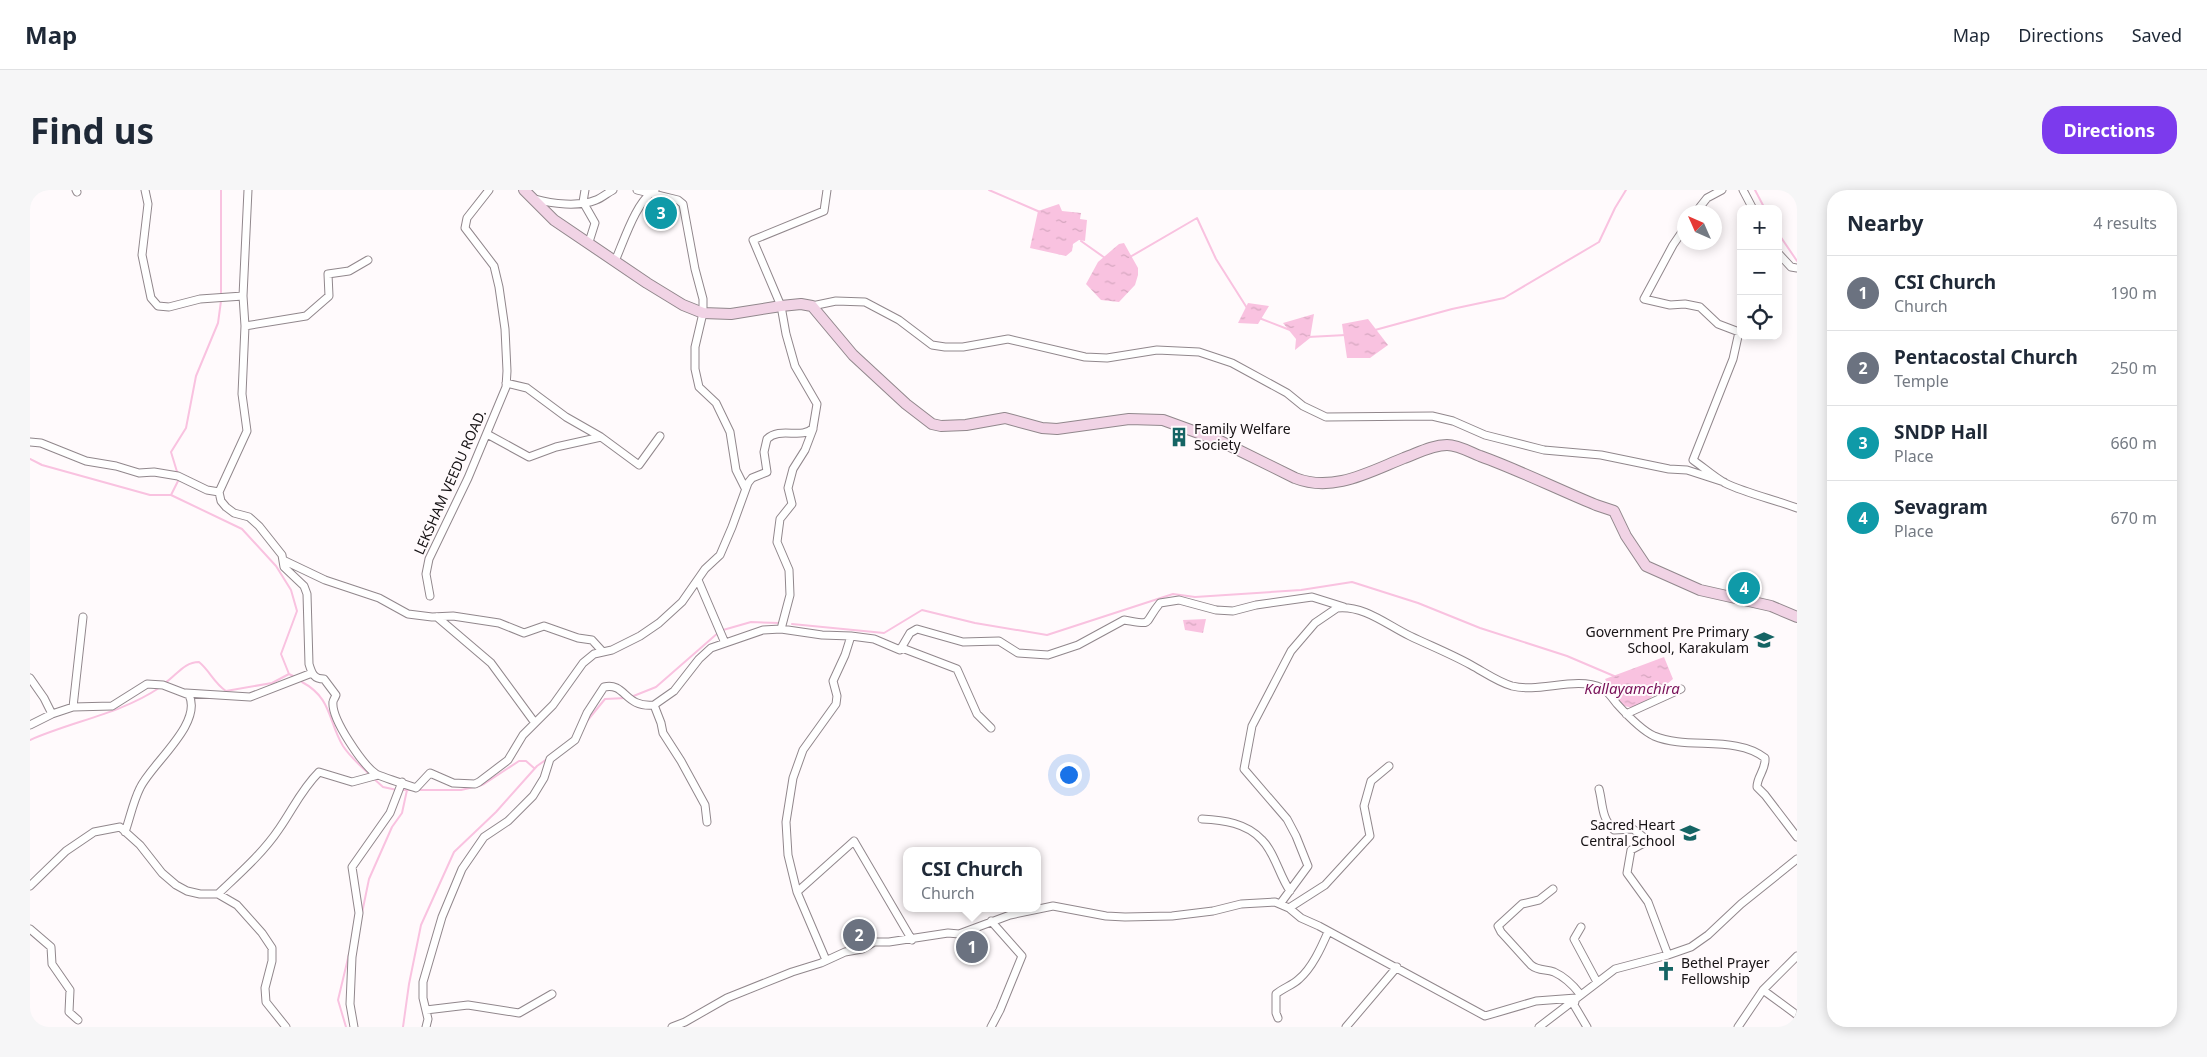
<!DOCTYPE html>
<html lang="en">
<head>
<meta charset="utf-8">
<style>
	:root { --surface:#fff; --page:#f6f6f7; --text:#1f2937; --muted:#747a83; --line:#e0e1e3; --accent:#7c3aed }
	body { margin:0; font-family:"Noto Sans",sans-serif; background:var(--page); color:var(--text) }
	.controls { position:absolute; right:15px; top:15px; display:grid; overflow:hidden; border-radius:10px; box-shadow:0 2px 12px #0003 }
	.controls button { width:45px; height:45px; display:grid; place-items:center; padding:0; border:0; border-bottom:1px solid var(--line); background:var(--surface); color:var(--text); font:25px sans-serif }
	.compass { position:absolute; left:1647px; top:15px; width:45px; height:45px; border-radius:50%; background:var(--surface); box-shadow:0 2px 12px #0003; rotate:315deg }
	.you { position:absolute; left:1038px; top:584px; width:18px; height:18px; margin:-12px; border:4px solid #fff; border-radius:50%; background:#1a73e8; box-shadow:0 0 0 8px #1a73e833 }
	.badge { display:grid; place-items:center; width:32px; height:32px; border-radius:50%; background:var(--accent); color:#fff; font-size:16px; font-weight:700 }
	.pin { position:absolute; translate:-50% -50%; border:2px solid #fff; box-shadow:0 1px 5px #0006 }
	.popup { position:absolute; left:873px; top:657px; width:138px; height:65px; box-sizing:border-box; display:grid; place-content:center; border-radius:10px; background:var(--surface); filter:drop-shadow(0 1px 4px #0005); font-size:16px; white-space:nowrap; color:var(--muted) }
	.popup b { font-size:19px; color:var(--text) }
	.popup::after { content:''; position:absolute; left:50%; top:100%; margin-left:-10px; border:10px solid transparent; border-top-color:var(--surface) }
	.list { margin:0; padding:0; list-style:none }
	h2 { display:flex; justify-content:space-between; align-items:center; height:65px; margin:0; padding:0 20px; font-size:21px }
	h2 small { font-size:16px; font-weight:400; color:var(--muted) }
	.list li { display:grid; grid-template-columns:32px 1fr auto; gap:15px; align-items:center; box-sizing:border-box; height:75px; padding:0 20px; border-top:1px solid var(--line) }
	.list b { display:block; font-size:19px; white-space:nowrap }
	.list p { margin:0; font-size:16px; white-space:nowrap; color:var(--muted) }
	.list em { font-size:16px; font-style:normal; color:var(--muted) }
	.icon { flex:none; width:28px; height:28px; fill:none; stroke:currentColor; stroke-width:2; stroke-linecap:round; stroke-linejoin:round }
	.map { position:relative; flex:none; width:1767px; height:837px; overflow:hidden; border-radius:20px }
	header { display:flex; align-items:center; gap:30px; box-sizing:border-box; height:70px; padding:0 25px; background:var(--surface); border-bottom:1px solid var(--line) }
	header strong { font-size:24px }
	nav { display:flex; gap:28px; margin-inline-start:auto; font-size:18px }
	.intro { display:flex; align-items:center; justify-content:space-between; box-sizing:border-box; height:120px; padding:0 30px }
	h1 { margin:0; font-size:35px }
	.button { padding:12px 22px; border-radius:20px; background:var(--accent); color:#fff; font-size:18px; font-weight:700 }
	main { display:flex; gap:30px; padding:0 30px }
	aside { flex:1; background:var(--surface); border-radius:20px; box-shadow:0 2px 12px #0003 }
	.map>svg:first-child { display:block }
	.water { fill:url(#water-ripples) }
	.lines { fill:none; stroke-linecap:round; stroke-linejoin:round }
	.stream { stroke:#f9c2e0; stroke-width:2 }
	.street-casing { stroke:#91878c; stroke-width:9 }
	.secondary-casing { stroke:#91878c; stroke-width:12 }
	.street { stroke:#fff; stroke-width:7 }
	.secondary { stroke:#f1d3e5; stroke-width:10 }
	.labels { text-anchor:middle; stroke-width:4; stroke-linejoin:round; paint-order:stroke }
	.poi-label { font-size:14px; fill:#171315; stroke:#fffafc; text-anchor:start }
	.street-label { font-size:14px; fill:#171315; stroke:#fffafc }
	.water-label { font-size:15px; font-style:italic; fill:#781058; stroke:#fffafc }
</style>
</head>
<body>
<header>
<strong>Map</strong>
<nav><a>Map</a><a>Directions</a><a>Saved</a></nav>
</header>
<div class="intro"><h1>Find us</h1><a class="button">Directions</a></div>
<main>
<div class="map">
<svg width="1767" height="837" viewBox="0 0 1767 837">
	<defs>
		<pattern id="water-ripples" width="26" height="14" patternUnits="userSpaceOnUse" patternTransform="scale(1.25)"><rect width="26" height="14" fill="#f9c2e0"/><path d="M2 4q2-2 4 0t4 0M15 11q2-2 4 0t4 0" fill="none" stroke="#d5a6bf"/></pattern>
	</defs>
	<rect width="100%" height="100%" fill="#fffafc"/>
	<path class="water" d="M1029 14 1032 21 1051 23 1050 29 1057 30 1055 51 1049 50 1043 54 1042 61 1036 66 1000 58 1008 21Z
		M1094 53 1108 78V85L1105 95 1089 112 1071 110 1056 94 1068 72 1089 54Z
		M1218 113 1239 116 1228 134 1208 133Z
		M1284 124 1280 148 1265 160 1266 149 1253 133Z
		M1338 129 1358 155 1340 168H1317L1312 134Z
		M1176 429 1173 443 1155 440 1153 430Z
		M1634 467 1643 489 1607 519 1590 515 1575 489Z"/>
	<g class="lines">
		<path class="stream" d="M191 0V106
			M959 0 1010 22
			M1725 0 1735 19
			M1748 43 1767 71
			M1051 51 1075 68
			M1100 67 1167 28 1186 69 1217 118
			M1229 128 1260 140
			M1345 140 1422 119 1474 108 1569 52 1585 18 1596 0
			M1278 147 1316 145
			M0 269 12 275 120 305H141L212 339 246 376 261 400 267 421 251 464 259 484 265 487
			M148 285 141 262 156 238 166 186 188 133 191 111
			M141 305 149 289
			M762 434 854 443 892 420 945 433 1017 445 1143 404 1165 407 1271 400 1322 392 1388 413 1450 438 1537 466 1584 486
			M693 440 721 432 749 433
			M272 492C302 508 298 531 313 556 320 567 331 576 340 585
			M135 493C147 485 154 472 169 472 180 481 184 493 196 501L242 493 259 484
			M601 507 626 497 689 442
			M557 531 575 509 596 508
			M0 550C43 531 90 524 129 498
			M343 588 353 597 367 600
			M449 596 454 594 489 571H496L504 578
			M372 600H382
			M387 600H431L444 597
			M332 723 339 689 362 637 372 623 377 600
			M316 837 308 810 319 764
			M373 837 379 794 391 735 424 662 466 622 507 576 517 569"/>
		<defs>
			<path id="street" d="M46 0 47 2
				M115 0 118 14 112 65 121 108 128 116 139 117 170 109 213 106 218 0
				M555 0 553 12 565 33 559 52
				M607 0 648 10 653 14 665 79 673 109V123L665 157V179L669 197 686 213 700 242 706 280 715 298
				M1713 0 1723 19
				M505 9C522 14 549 17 566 10 572 8 577 3 583 0
				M1666 22 1677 8 1692 0
				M1654 39 1643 55 1614 109 1640 115 1655 114 1670 117 1688 134 1709 142 1703 169 1663 270C1673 277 1684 287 1695 293 1718 304 1743 309 1767 318
				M1748 63 1761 77 1767 78
				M585 71C594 51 606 11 625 0
				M782 116 806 111 835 112 869 130 902 155 915 157H933L978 149 1055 167 1077 168 1127 160 1169 162 1202 173 1257 203 1273 216 1296 227 1402 226 1423 231 1455 245 1514 260 1571 265 1639 279 1657 280 1694 292
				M215 136 276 126 299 106 298 84 319 81 338 70
				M476 193 497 198 536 227 571 247 609 275 630 246
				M457 244 499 267 526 257 571 247
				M0 252 11 253 56 271 86 276 109 283 124 282 148 286 177 300 189 302
				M189 302 191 311 196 317 204 323 219 327 229 336 252 365 254 377 274 396 277 404 279 474C282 484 284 489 294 489L306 505C305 508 303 510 303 512 301 529 333 575 346 584 349 586 380 596 386 598L400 583 423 593 445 594 449 592 478 570 493 545 523 515 553 473 564 464 582 460 610 446 629 433 652 412 675 379 690 365 702 337 718 293 722 288 737 282 734 262 737 249C750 236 772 250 783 238L787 214 765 176 756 144 751 116 723 50 794 21 797 0
				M189 302 217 241 212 204 215 136 213 106
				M253 370 295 390 349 408 378 424 402 427 423 426 469 433 494 443 514 436 548 448 562 450 573 462
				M668 390 695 453
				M400 406 396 384 399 369 438 288 476 197 477 181 475 139 469 97 464 76 435 38 437 28 459 0
				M407 427 461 473 505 533
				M751 439 760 405 759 380 747 352 750 329 762 314 758 298 763 279 775 260 783 239
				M872 458 927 479 947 524 961 538
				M0 488 14 508 22 524
				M156 503 220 507 282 483
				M624 515 631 533 633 543 651 571 675 615 677 632
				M43 517 53 427
				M1596 524 1651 499
				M0 535 22 524 43 517 82 516 117 494 133 495 159 505C173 534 121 574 110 598 103 612 100 628 95 642
				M1569 599C1573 614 1571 628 1584 640L1603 639 1616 649 1614 653 1601 660 1597 683 1618 712 1638 765
				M1172 629C1193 630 1217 633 1232 650 1245 663 1249 685 1260 701
				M0 696 36 661 64 642 90 637 110 655 132 683 146 695 157 701 170 704H188L207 715 232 743 242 758V771L235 798 236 812 256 837
				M1523 699 1509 710 1492 714 1468 736 1471 742 1501 775C1508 781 1516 779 1524 782 1535 787 1543 795 1550 804
				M767 702 758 665 756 632 763 588 773 560 806 514 807 506 803 491 815 465 821 446
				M188 704C209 684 233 663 249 639 263 619 271 600 289 582L322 592 348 585
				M1250 714 1278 676 1266 646 1257 629 1214 579 1222 536 1261 461 1285 433 1307 418C1334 415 1357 435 1380 446 1401 456 1421 464 1441 475 1454 482 1468 492 1482 496 1509 503 1546 486 1572 498 1578 501 1583 509 1587 514 1597 525 1611 540 1624 546 1657 560 1706 545 1735 568 1736 580 1727 586 1727 597L1735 605 1767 647
				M1259 718 1295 695 1340 646 1334 616 1341 591 1359 576
				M961 731 992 766 970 820 961 837
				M1551 737 1544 749 1567 792
				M0 739 21 757 22 774 40 800 39 822 48 830
				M796 770 767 702 824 651 882 750
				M1733 800 1767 825
				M396 820 438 815 489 823 522 804
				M1248 828 1246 823V804C1253 798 1263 795 1269 789 1282 778 1291 758 1298 742
				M324 837 320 814 322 767 329 723 322 677 360 623 372 592
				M396 837 398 829 393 808V792L412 727 432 679 454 647 478 631 503 606 514 588 520 569 545 550 557 523 574 497C596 492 594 518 624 515L644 501 669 469 681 458 733 440 751 439 792 445 821 446 844 449 870 460 880 443 887 439 933 452 969 451 988 463 1018 465 1048 455 1094 430C1125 435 1112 435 1130 413L1149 410 1186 420 1203 421 1226 415 1282 407 1314 417
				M642 837 655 832 697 808 762 782 791 773 815 762 832 759 844 752H859L918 743 929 744 980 725 1023 716 1076 726 1095 727 1142 726 1183 721 1211 714 1245 712 1259 718 1271 728 1289 736 1455 826 1506 811 1546 808 1544 815 1557 837
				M1316 837 1367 777
				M1509 837 1585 779 1638 765 1661 757 1678 745 1711 714 1767 669
				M1708 837 1733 800 1767 766"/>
			<path id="secondary" d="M494 0 524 30 617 93 653 115 673 123 701 124 751 116 771 114 782 116 823 165 876 214 902 234 911 236 936 235 975 228 1012 238 1027 239 1099 229 1133 230 1188 250 1265 288C1303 303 1339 282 1374 268 1388 263 1402 255 1417 255 1428 255 1440 262 1450 266 1489 280 1527 299 1566 315L1584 321 1596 346 1616 376 1670 400 1741 416 1767 427"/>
		</defs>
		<use href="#street" class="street-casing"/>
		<use href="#secondary" class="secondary-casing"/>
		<use href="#street" class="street"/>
		<use href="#secondary" class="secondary"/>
	</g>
	<defs>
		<symbol id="building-bare" viewBox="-9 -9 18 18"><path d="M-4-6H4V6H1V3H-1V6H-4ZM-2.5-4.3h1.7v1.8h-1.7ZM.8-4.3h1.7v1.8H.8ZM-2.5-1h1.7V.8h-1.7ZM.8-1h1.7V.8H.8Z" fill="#156464" stroke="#fffafc" stroke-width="2.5" paint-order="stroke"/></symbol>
		<symbol id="school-bare" viewBox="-9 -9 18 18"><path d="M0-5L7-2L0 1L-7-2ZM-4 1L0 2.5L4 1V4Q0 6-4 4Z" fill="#156464" stroke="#fffafc" stroke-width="2.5" paint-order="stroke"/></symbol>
		<symbol id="church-bare" viewBox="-9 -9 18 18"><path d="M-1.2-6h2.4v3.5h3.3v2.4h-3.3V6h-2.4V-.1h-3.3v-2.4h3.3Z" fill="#156464" stroke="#fffafc" stroke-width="2.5" paint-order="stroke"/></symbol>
	</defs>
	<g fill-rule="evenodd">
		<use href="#building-bare" x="1135" y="233" width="28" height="28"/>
		<use href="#school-bare" x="1720" y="436" width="28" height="28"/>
		<use href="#school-bare" x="1646" y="629" width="28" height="28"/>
		<use href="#church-bare" x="1622" y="767" width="28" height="28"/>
	</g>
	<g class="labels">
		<g class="poi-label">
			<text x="1164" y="244">Family Welfare<tspan x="1164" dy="16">Society</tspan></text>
			<text x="1719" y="447" text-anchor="end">Government Pre Primary<tspan x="1719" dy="16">School, Karakulam</tspan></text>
			<text x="1645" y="640" text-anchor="end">Sacred Heart<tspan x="1645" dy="16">Central School</tspan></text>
			<text x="1651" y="778">Bethel Prayer<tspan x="1651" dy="16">Fellowship</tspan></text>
		</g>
		<g class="street-label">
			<text transform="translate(420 292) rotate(-66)" y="5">LEKSHAM VEEDU ROAD.</text>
		</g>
		<g class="water-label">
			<text x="1602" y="504">Kallayamchira</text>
		</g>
	</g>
</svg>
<div class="controls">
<button>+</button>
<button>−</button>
<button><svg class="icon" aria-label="locate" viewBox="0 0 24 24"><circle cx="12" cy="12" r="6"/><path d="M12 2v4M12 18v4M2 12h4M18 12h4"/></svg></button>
</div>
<svg class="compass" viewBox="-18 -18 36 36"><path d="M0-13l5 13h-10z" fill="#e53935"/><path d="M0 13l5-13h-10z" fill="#747a83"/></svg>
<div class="you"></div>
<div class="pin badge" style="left:942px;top:757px;background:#6b7280">1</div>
<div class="popup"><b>CSI Church</b>Church</div>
<div class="pin badge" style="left:829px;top:745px;background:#6b7280">2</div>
<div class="pin badge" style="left:631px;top:23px;background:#0f9aa8">3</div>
<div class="pin badge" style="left:1714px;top:398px;background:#0f9aa8">4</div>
</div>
<aside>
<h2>Nearby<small>4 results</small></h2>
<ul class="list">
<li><span class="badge" style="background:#6b7280">1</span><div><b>CSI Church</b><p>Church</p></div><em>190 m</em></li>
<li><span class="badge" style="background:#6b7280">2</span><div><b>Pentacostal Church</b><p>Temple</p></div><em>250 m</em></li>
<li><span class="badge" style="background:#0f9aa8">3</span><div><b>SNDP Hall</b><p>Place</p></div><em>660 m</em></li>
<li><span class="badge" style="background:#0f9aa8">4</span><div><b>Sevagram</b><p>Place</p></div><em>670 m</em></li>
</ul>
</aside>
</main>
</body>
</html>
